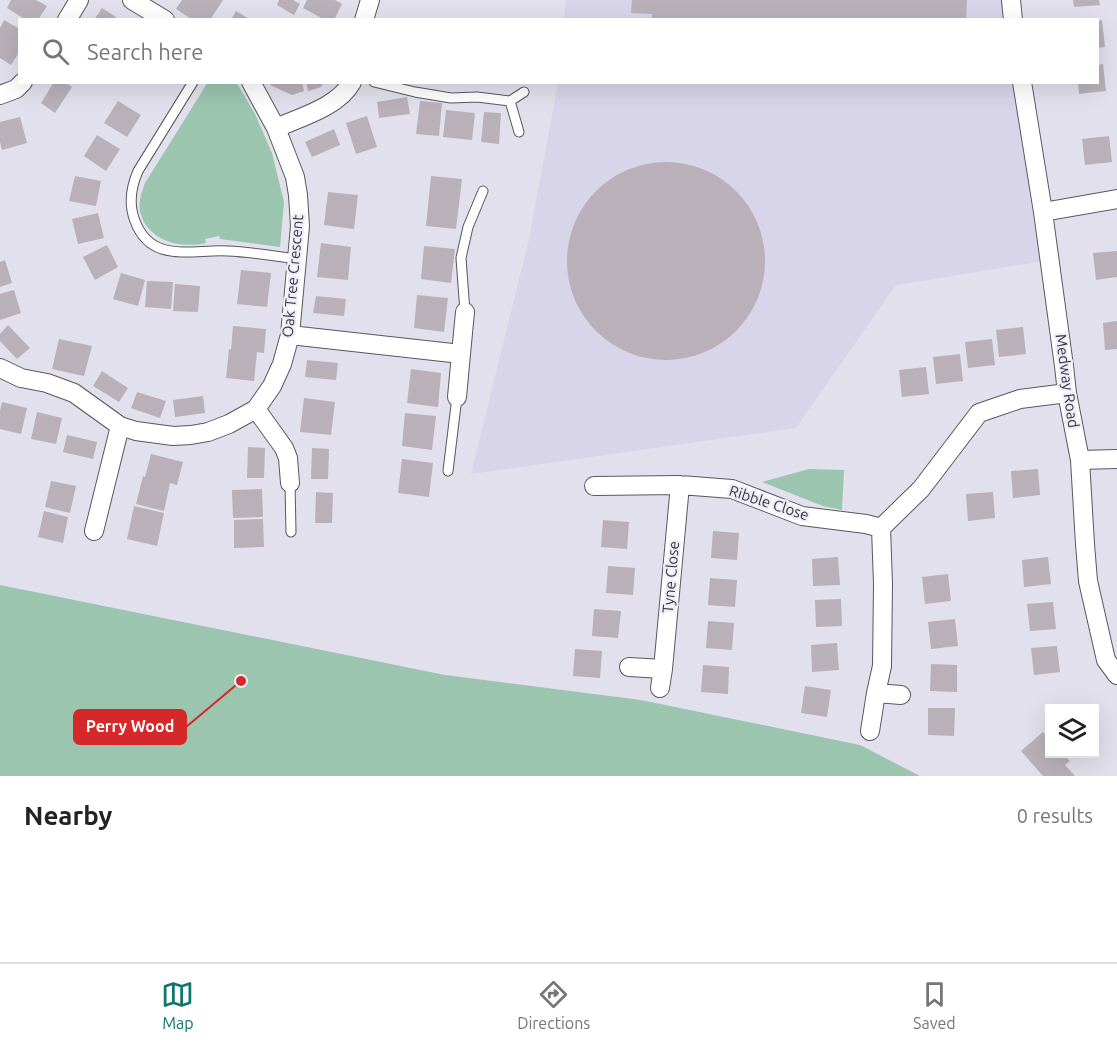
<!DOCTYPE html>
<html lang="en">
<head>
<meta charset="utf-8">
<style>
	:root { --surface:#fff; --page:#f6f6f6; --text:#222; --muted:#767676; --line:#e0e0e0; --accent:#0f766e }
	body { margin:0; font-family:Ubuntu,sans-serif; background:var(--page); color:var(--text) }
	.controls { position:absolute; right:18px; bottom:18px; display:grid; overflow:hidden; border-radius:0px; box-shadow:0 6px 24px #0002 }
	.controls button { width:54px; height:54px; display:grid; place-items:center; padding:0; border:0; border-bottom:2px solid var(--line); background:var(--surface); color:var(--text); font:30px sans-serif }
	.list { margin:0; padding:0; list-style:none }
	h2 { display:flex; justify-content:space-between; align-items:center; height:78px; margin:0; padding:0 24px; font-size:26px }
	h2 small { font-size:20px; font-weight:400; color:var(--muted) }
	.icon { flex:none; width:33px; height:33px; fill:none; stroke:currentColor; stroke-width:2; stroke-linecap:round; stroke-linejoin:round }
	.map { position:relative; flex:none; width:1117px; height:776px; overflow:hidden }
	.search { position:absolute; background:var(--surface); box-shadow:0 6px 24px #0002; left:18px; right:18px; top:18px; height:66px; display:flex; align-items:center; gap:15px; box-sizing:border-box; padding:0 21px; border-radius:0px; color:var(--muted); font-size:22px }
	.sheet { height:186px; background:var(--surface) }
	nav { display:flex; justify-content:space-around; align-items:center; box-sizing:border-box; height:84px; border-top:2px solid var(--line); background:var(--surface); font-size:16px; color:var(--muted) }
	nav a { display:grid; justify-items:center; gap:3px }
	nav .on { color:var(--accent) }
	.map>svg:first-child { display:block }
	.industrial { fill:#d8d5ea }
	.green { fill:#9bc5af }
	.building { fill:#b9b0b9 }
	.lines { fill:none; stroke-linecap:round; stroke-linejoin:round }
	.service-casing { stroke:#595761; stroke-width:11 }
	.minor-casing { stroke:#595761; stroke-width:20 }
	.service { stroke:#fff; stroke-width:9 }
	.minor { stroke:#fff; stroke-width:18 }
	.labels { text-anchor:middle; stroke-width:4.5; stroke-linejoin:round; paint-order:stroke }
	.street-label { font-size:15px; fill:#36353a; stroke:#efedf9 }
	.leader { fill:none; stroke:#d62828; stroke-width:2 }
	.callout-dot { fill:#d62828; stroke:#efedf9; stroke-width:2 }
	.callout { fill:#d62828; stroke:#d62828; stroke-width:2 }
	.callout-label { font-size:16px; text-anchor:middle; font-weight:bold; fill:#fff }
</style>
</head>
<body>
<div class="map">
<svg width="1117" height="776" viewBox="0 0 1117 776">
	<rect width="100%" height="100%" fill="#e2e0ec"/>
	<path class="industrial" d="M566 0H1011L1013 20H564Z
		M558 83H1022L1049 260 896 285 796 428 471 474 529 239Z"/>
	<path class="green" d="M208 82 234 83 238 85 255 114 272 153 284 202 280 247 220 239 219 236 205 239 206 243C180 249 147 241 140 211 138 202 142 192 145 183Z
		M809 469 844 470 842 510 823 506 762 482Z
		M0 585 445 675 641 700 860 745 920 776H0Z"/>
	<path class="building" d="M11 0H36L47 6 38 20H26L7 8Z
		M182 0H223L210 20H193L176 9Z
		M279 0H293L300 4 294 15 277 5Z
		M307 0H335L342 4 334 20H325L303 8Z
		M632 0H967L966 20H652V14L631 13Z
		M1073 0H1099L1100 5 1074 7Z
		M102 8 116 17 114 20H94Z
		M236 11 251 20H231Z
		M4 20 20 29V51L11 65 0 58V28Z
		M1102 20 1105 47 1098 48V21Z
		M1103 64 1106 91 1079 94 1078 82H1098V65Z
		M54 82H65L72 87 55 113 41 103Z
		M271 82H302L304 91 292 95 270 85Z
		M306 82H324L321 87 308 91Z
		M407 97 410 114 379 118 377 102Z
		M118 101 141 115 127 137 104 123Z
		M420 101 442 103 439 136 416 134Z
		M446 110 475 113 472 140 443 137Z
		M484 112 501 113 499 144 481 142Z
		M367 116 377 147 356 154 346 123Z
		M20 117 27 143 2 150 0 142V122Z
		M334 129 340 145 312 157 305 142Z
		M97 135 120 149 106 171 84 156Z
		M1109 136 1112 162 1085 165 1082 139Z
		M567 261a99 99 0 1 1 198 0a99 99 0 1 1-198 0Z
		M75 176 101 181 96 206 69 201Z
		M431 176 462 179 456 229 426 226Z
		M328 192 358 195 354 229 324 225Z
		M98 213 104 238 78 244 72 219Z
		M321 243 351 247 348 280 317 277Z
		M107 245 118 267 95 280 83 257Z
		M424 246 455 249 451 283 421 279Z
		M1117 251V277L1096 280 1093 253Z
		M5 260 12 283 0 287V262Z
		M241 270 271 273 267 307 237 304Z
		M121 273 145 280 138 306 113 299Z
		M147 281 173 282 171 309 145 307Z
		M175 284 200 286 198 312 173 311Z
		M14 290 21 313 0 320V294Z
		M417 295 448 298 444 332 414 328Z
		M316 296 346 299 344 316 313 313Z
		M1117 321V349L1105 350 1103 323Z
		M8 325 30 348 17 359 0 341V334Z
		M233 326 266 329 264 353 257 352 254 381 226 378 229 349 231 350Z
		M1023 327 1026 354 999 357 996 330Z
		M59 339 92 346 84 376 52 369Z
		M992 339 995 365 968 368 965 342Z
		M960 354 963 381 936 384 933 357Z
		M307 360 338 363 336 380 305 377Z
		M926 367 929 394 902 397 899 370Z
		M411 369 441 373 438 407 407 403Z
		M102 371 128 388 119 402 93 386Z
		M137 392 166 401 160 418 131 408Z
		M203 396 205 413 175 417 173 400Z
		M304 398 335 402 331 435 300 432Z
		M2 402 27 408 21 434 0 429V411Z
		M37 412 62 418 56 444 31 439Z
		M405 413 436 416 432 450 402 446Z
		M67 435 97 442 93 459 63 452Z
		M248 447 265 448 264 478H247Z
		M312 448 329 449 328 479H311Z
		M151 454 183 462 177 485 170 483 164 511 136 504 143 476 145 477Z
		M402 459 433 463 429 497 398 493Z
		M1038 469 1040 495 1013 498 1011 471Z
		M51 481 76 486 70 513 45 507Z
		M262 489 263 517 233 518 232 490Z
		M316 492 333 493 332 523H315Z
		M993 492 995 518 968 521 966 494Z
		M134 506 164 513 157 546 127 539Z
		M44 511 68 517 63 543 38 537Z
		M263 519 264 547 234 548V520Z
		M603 520 629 522 627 549 601 547Z
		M713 531 739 533 737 560 711 558Z
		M838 557 840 585 813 586 812 559Z
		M1048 557 1051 584 1024 587 1022 560Z
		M608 566 635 568 633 595 606 593Z
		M948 574 951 601 925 604 922 577Z
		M710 578 737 580 735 607 708 605Z
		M841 599 842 626 816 627 815 600Z
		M1053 602 1056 629 1030 631 1027 604Z
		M594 609 621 611 618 638 592 636Z
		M955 619 958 646 931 649 928 622Z
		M708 621 734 623 732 650 706 648Z
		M837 643 839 670 812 672 811 645Z
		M1057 646 1060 672 1034 675 1031 648Z
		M575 649 602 651 600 678 573 676Z
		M931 664 957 665V692L930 691Z
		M703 665 729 667 728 694 701 692Z
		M805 686 831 690 827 717 801 713Z
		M928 708H955L954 736 928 735Z
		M1043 732 1050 739V754H1063L1070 761 1065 765 1075 776H1043L1021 751Z"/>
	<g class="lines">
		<defs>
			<path id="service" d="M193 82 138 171C131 187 128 203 135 221 151 264 191 249 228 251 251 252 274 256 297 259
				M374 82 415 92 451 98 477 97 510 101 519 132
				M510 101 524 92
				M465 312 461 258 468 227 483 191
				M448 471 457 397
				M290 483 291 532"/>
			<path id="minor" d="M132 0 165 20
				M1011 0 1013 20
				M67 20 79 0
				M364 20 370 0
				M1022 82 1043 212 1064 366 1067 393 1080 460 1085 544 1088 581 1106 660 1117 675
				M0 95 16 89 23 82
				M276 128C301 117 338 107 352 82
				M1043 212 1117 199
				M290 335 461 354 457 397
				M461 354 465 312
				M0 368 21 378 47 383 74 393 120 426 136 431 173 436 191 435 208 432 229 424 256 409 272 386 282 364 290 335 300 226 298 195 295 177 276 128 251 82
				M256 409 284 448 288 458 290 483
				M1080 460 1117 459
				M594 486 680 485 732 489 802 516 866 524 881 528 921 489 979 413 1020 399 1067 393
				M94 531 120 426
				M629 667 663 669 660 688
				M663 669 680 485
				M876 693 882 666 883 584 881 528
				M870 731 876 693 901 695"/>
		</defs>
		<use href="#service" class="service-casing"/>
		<use href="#minor" class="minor-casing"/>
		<use href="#service" class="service"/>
		<use href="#minor" class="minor"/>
	</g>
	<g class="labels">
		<g class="street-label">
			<text transform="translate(293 276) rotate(-85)" y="5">Oak Tree Crescent</text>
			<text transform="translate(1067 381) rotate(82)" y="5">Medway Road</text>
			<text transform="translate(769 503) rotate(18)" y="5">Ribble Close</text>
			<text transform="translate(671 577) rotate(-85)" y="5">Tyne Close</text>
		</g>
	</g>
	<path class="leader" d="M241 681L186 727"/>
	<circle class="callout-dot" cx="241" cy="681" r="6"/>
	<rect class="callout" x="74" y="710" width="112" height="34" rx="6"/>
	<g class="callout-label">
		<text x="130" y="732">Perry Wood</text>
	</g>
</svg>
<div class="controls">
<button><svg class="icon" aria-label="layers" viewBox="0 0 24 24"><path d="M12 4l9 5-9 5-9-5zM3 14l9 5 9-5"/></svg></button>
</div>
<div class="search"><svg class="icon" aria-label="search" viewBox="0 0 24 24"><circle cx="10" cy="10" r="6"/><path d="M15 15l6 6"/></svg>Search here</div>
</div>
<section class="sheet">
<h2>Nearby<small>0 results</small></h2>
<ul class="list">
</ul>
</section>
<nav>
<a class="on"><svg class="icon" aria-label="map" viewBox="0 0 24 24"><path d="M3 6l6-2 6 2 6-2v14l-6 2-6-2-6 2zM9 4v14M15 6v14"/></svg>Map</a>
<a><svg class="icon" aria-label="directions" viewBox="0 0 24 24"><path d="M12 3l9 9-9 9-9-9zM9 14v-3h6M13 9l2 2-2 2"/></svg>Directions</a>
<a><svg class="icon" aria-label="saved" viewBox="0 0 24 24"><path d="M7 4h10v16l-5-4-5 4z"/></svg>Saved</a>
</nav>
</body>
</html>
